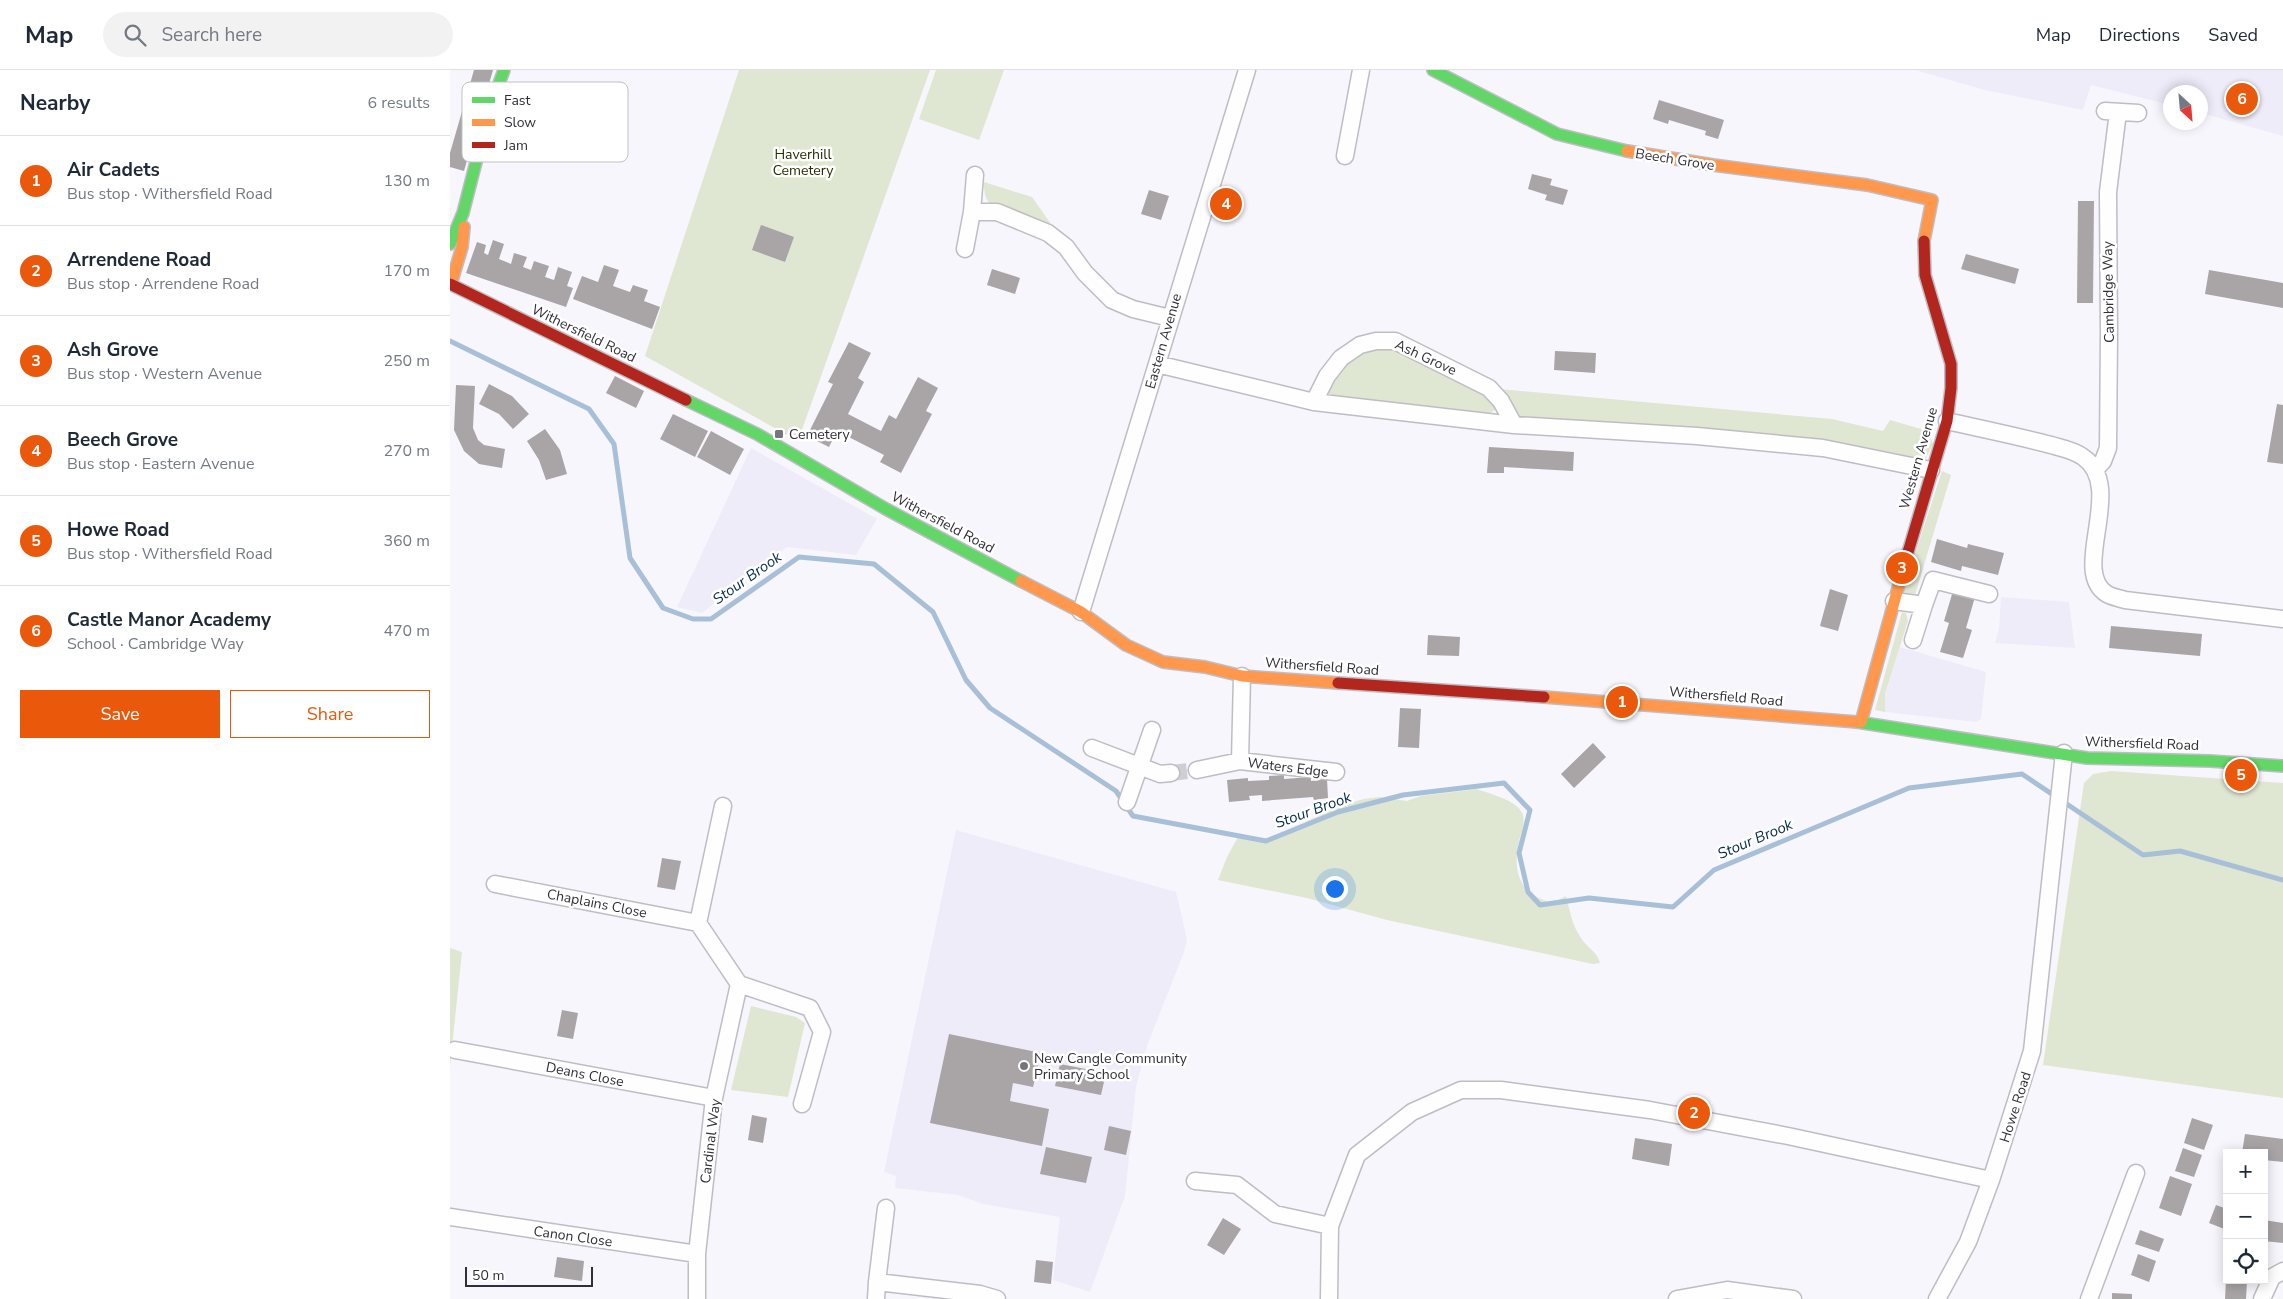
<!DOCTYPE html>
<html lang="en">
<head>
<meta charset="utf-8">
<style>
	:root { --surface:#fff; --page:#f2f2f3; --text:#1f2937; --muted:#747a83; --line:#e0e1e3; --accent:#ea580c }
	body { margin:0; font-family:"Nunito Sans",sans-serif; background:var(--page); color:var(--text) }
	.controls { position:absolute; right:15px; bottom:15px; display:grid; overflow:hidden; border-radius:0px; box-shadow:0 2px 12px #0003 }
	.controls button { width:45px; height:45px; display:grid; place-items:center; padding:0; border:0; border-bottom:1px solid var(--line); background:var(--surface); color:var(--text); font:25px sans-serif }
	.compass { position:absolute; left:1713px; top:15px; width:45px; height:45px; border-radius:50%; background:var(--surface); box-shadow:0 2px 12px #0003; rotate:154deg }
	.scale { position:absolute; left:15px; bottom:12px; width:128px; box-sizing:border-box; padding-left:5px; border:2px solid #302e38; border-top:0; font-size:14px; line-height:18px; white-space:nowrap; color:#302e38; -webkit-text-stroke:4px #fff; paint-order:stroke }
	.you { position:absolute; left:884px; top:818px; width:18px; height:18px; margin:-12px; border:4px solid #fff; border-radius:50%; background:#1a73e8; box-shadow:0 0 0 8px #1a73e833 }
	.badge { display:grid; place-items:center; width:32px; height:32px; border-radius:50%; background:var(--accent); color:#fff; font-size:16px; font-weight:700 }
	.pin { position:absolute; translate:-50% -50%; border:2px solid #fff; box-shadow:0 1px 5px #0006 }
	.list { margin:0; padding:0; list-style:none }
	h2 { display:flex; justify-content:space-between; align-items:center; height:65px; margin:0; padding:0 20px; font-size:21px }
	h2 small { font-size:16px; font-weight:400; color:var(--muted) }
	.list li { display:grid; grid-template-columns:32px 1fr auto; gap:15px; align-items:center; box-sizing:border-box; height:90px; padding:0 20px; border-top:1px solid var(--line) }
	.list b { display:block; font-size:19px; white-space:nowrap }
	.list p { margin:0; font-size:16px; white-space:nowrap; color:var(--muted) }
	.list em { font-size:16px; font-style:normal; color:var(--muted) }
	.actions { display:flex; gap:10px; padding:15px 20px }
	.actions a { flex:1; padding:11px 0; border:1px solid var(--accent); border-radius:0px; text-align:center; font-size:18px; color:var(--accent) }
	.actions .main { background:var(--accent); color:#fff }
	.icon { flex:none; width:28px; height:28px; fill:none; stroke:currentColor; stroke-width:2; stroke-linecap:round; stroke-linejoin:round }
	.map { position:relative; flex:none; width:1833px; height:1229px; overflow:hidden }
	header { display:flex; align-items:center; gap:30px; box-sizing:border-box; height:70px; padding:0 25px; background:var(--surface); border-bottom:1px solid var(--line) }
	header strong { font-size:24px }
	nav { display:flex; gap:28px; margin-inline-start:auto; font-size:18px }
	.search { width:350px; height:45px; background:var(--page); display:flex; align-items:center; gap:12px; box-sizing:border-box; padding:0 18px; border-radius:28px; color:var(--muted); font-size:19px }
	main { display:flex }
	aside { flex:1; background:var(--surface) }
	.map>svg:first-child { display:block }
	.built { fill:#efecfa }
	.green { fill:#dfe6d2 }
	.lines { fill:none; stroke-linecap:round; stroke-linejoin:round }
	.stream { stroke:#a8bfd8; stroke-width:5 }
	.building { fill:#a9a4a6 }
	.street-tunnel { stroke:#cfced5; stroke-width:16; stroke-dasharray:16 8; stroke-linecap:butt }
	.street-casing { stroke:#bebdc4; stroke-width:19 }
	.fast-casing { stroke:#bebdc4; stroke-width:14 }
	.slow-casing { stroke:#bebdc4; stroke-width:14 }
	.jam-casing { stroke:#bebdc4; stroke-width:14 }
	.street { stroke:#fefeff; stroke-width:16 }
	.fast { stroke:#63d668; stroke-width:11 }
	.slow { stroke:#ff974d; stroke-width:11 }
	.jam { stroke:#b3261e; stroke-width:11 }
	.poi-dot { fill:#76747d; stroke:#fff; stroke-width:2 }
	.labels { text-anchor:middle; stroke-width:5; stroke-linejoin:round; paint-order:stroke }
	.park-label { font-size:14px; fill:#252f00; stroke:#fff }
	.street-label { font-size:14px; fill:#302e38; stroke:#fff }
	.poi-label { font-size:14px; fill:#302e38; stroke:#fff; text-anchor:start }
	.water-label { font-size:15px; font-style:italic; fill:#032c4c; stroke:#fff }
	.key { fill:#fff; stroke:#c1c0c3; stroke-width:1 }
	.key-label { font-size:14px; fill:#302e38 }
</style>
</head>
<body>
<header>
<strong>Map</strong>
<div class="search"><svg class="icon" aria-label="search" viewBox="0 0 24 24"><circle cx="10" cy="10" r="6"/><path d="M15 15l6 6"/></svg>Search here</div>
<nav><a>Map</a><a>Directions</a><a>Saved</a></nav>
</header>
<main>
<aside>
<h2>Nearby<small>6 results</small></h2>
<ul class="list">
<li><span class="badge">1</span><div><b>Air Cadets</b><p>Bus stop · Withersfield Road</p></div><em>130 m</em></li>
<li><span class="badge">2</span><div><b>Arrendene Road</b><p>Bus stop · Arrendene Road</p></div><em>170 m</em></li>
<li><span class="badge">3</span><div><b>Ash Grove</b><p>Bus stop · Western Avenue</p></div><em>250 m</em></li>
<li><span class="badge">4</span><div><b>Beech Grove</b><p>Bus stop · Eastern Avenue</p></div><em>270 m</em></li>
<li><span class="badge">5</span><div><b>Howe Road</b><p>Bus stop · Withersfield Road</p></div><em>360 m</em></li>
<li><span class="badge">6</span><div><b>Castle Manor Academy</b><p>School · Cambridge Way</p></div><em>470 m</em></li>
</ul>
<div class="actions"><a class="main">Save</a><a>Share</a></div>
</aside>
<div class="map">
<svg width="1833" height="1229" viewBox="0 0 1833 1229">
	<rect width="100%" height="100%" fill="#f7f6fc"/>
	<path class="built" d="M1465 0H1833V66L1751 43 1750 22H1720V35L1641 15 1633 40 1535 20Z
		M301 378 427 449 406 485 337 477 252 543 227 537Z
		M1551 527 1619 532 1625 578 1545 573 1549 559Z
		M1450 577 1536 602 1531 649 1526 652 1435 642V624Z
		M506 760 726 822 737 869 734 882 697 976 686 1017 675 1126 640 1222 603 1210 610 1147 533 1134 508 1125 445 1118 446 1106 434 1102Z"/>
	<path class="green" d="M289 0H480L348 371 195 286Z
		M486 0H554L529 70 469 49Z
		M534 112 582 127 606 161 544 138C535 130 534 124 534 112Z
		M943 275 1034 323 1048 338 1037 345 883 326 878 323 877 311 908 281Z
		M1049 319 1382 349 1433 361 1440 350 1478 361 1483 374 1472 396 1071 348Z
		M1492 401 1501 405 1465 525 1459 528 1453 521Z
		M1452 542 1456 543 1458 551 1435 624V642L1425 640Z
		M1661 701 1833 713V1028L1593 995 1634 713 1643 704Z
		M1027 719C1040 724 1063 729 1071 741 1077 750 1071 762 1069 771 1062 803 1070 824 1102 833L1116 826C1120 840 1122 856 1131 868 1137 878 1146 880 1150 893L1143 894 937 850 857 828 768 810 777 787 788 767 807 770 823 767 892 735 914 729 930 727 957 731 971 726Z
		M0 878 12 882 0 996Z
		M301 936 346 947 355 953 338 1027 281 1020Z"/>
	<g class="lines">
		<path class="stream" d="M0 271 139 339 164 374 180 488 213 538 243 549H261L349 487 424 494 483 542 516 610 540 638 666 721 683 746 816 771 888 742 953 725 1054 713 1080 740 1069 783 1078 822 1090 835 1139 828 1223 837 1264 800 1459 718 1572 704 1693 785 1730 781 1833 810"/>
	</g>
	<path class="building" d="M24 0H43L14 101 0 97V83Z
		M1209 30 1274 50 1268 69 1255 65 1256 61 1219 50 1218 54 1203 49Z
		M1082 104 1102 109 1100 115 1118 120 1113 135 1095 130 1097 125 1078 119Z
		M699 120 719 126 711 150 691 144Z
		M1628 131H1644L1643 233H1627Z
		M311 155 344 167 335 192 302 180Z
		M43 170 54 174 49 189 61 194 64 183 77 187 73 197 81 200 84 191 99 196 95 207 104 210 108 197 122 202 117 216 123 218 116 237 16 203 27 172 36 175 34 183 38 185Z
		M1516 184 1569 199 1565 214 1511 199Z
		M154 195 169 200 163 216 180 222 183 215 198 220 194 231 210 237 202 259 123 229 132 206 148 212Z
		M542 199 570 208 565 224 537 215Z
		M1759 200 1833 213V238L1755 224Z
		M399 272 421 283 408 308 414 312 398 344 431 361 439 345 446 349 468 307 488 318 476 341 482 344 451 403 430 392 434 385 387 361 379 377 357 366 383 314 378 312Z
		M1105 281 1146 283 1145 303 1104 300Z
		M165 306 194 321 186 338 156 323Z
		M39 314 62 326 79 344 63 359 49 344 29 334Z
		M6 315 25 316 23 358 28 370 34 375 55 379 52 398 29 394 14 381 4 360Z
		M1827 334 1833 335V394L1817 392Z
		M223 344 258 361 245 387 210 369Z
		M95 359 110 380 117 404 96 410 89 390 77 371Z
		M261 361 294 379 280 405 247 387Z
		M1039 377 1124 382 1123 401 1054 397V403H1037Z
		M1487 469 1517 478 1518 474 1554 483 1548 505 1512 496 1511 501 1481 492Z
		M1380 519 1398 525 1388 561 1370 556Z
		M1503 521 1525 527 1516 558 1522 560 1513 588 1490 582 1499 553 1494 551Z
		M1661 556 1752 564 1750 586 1659 578Z
		M978 565 1010 567 1009 586 977 585Z
		M950 638 971 639 969 678 948 677Z
		M1143 673 1156 687 1124 718 1111 704Z
		M834 705V709L861 707V711L877 709 878 728 864 730 863 727 812 731V725L799 726 800 730 779 732 777 710 798 708V711L819 710V706Z
		M212 788 231 791 225 820 207 817Z
		M112 940 128 943 123 969 107 966Z
		M499 964 591 983 583 1017 563 1013 560 1031 599 1039 592 1076 480 1053Z
		M610 994 656 1003 651 1025 605 1016Z
		M302 1045 317 1048 313 1073 298 1070Z
		M1742 1048 1763 1055 1754 1080 1734 1073Z
		M659 1056 681 1061 676 1085 654 1080Z
		M1795 1064 1833 1069V1092L1814 1090V1083H1792Z
		M1185 1068 1222 1074 1219 1096 1182 1089Z
		M596 1077 642 1087 636 1113 590 1104Z
		M1733 1078 1752 1085 1744 1107 1725 1101Z
		M1720 1106 1742 1114 1731 1146 1709 1138Z
		M1766 1135 1777 1139V1160L1759 1153Z
		M773 1148 791 1159 774 1185 757 1175Z
		M1814 1150 1833 1153V1173L1814 1171Z
		M1690 1160 1714 1169 1709 1182 1685 1174Z
		M1688 1184 1706 1191 1699 1212 1681 1205Z
		M107 1187 134 1191 132 1211 104 1207Z
		M586 1190 603 1192 601 1214 584 1212Z
		M1776 1210H1797L1796 1229H1775Z
		M1662 1223 1682 1224V1229H1662Z"/>
	<g class="lines">
		<path class="street-tunnel" d="M721 703 747 700"/>
		<defs>
			<path id="street" d="M1655 41 1688 43
				M895 86 911 0
				M522 142H547L598 163 616 177 635 203 662 230 683 239 720 248
				M515 179 522 142 525 105
				M707 294 864 332 1064 355 1247 366 1373 378 1481 400
				M864 332 877 306 891 288 910 275 926 271H945L1039 318 1051 331 1064 355
				M1497 351C1532 359 1567 366 1601 375 1611 378 1624 380 1633 387 1677 417 1619 501 1657 524 1662 527 1669 528 1675 530L1833 549
				M1646 399 1653 391 1658 378 1659 264 1658 122 1668 42
				M1444 531 1474 535 1483 510 1539 524
				M631 542 797 0
				M1463 570 1474 535
				M792 606 790 691 886 702
				M642 678 710 704 721 703
				M747 700 790 691
				M677 732 702 660
				M273 736 248 853 289 914 360 938 372 962 352 1034
				M45 814 248 853
				M5 980 264 1028
				M745 1111 787 1115 825 1144 880 1156
				M0 1147 247 1184
				M427 1212 436 1138
				M247 1229V1184L264 1028 289 914
				M426 1229 427 1212 530 1224 547 1229
				M879 1229 880 1156 907 1085 962 1042 1011 1020H1051L1200 1040 1338 1066 1541 1110
				M1227 1229 1277 1220 1343 1229
				M1487 1229 1518 1172 1541 1110 1582 981 1614 683
				M1639 1229 1686 1103
				M1812 1229 1822 1207 1833 1201"/>
			<path id="fast" d="M983 0 1107 64 1177 81
				M0 174 13 143 39 41 54 0
				M236 330 307 364 436 439 571 511
				M1407 652 1637 688 1760 691 1833 696"/>
			<path id="slow" d="M1177 81 1263 95 1417 115 1482 130 1474 171
				M1 214 12 177 14 157
				M571 511 631 542 676 575 713 592 755 597 792 606 888 613
				M1094 627 1407 652
				M1411 652 1456 489"/>
			<path id="jam" d="M0 214 236 330
				M1456 489 1497 351 1501 318V294L1475 205 1474 171
				M888 613 1094 627"/>
		</defs>
		<use href="#street" class="street-casing"/>
		<use href="#fast" class="fast-casing"/>
		<use href="#slow" class="slow-casing"/>
		<use href="#jam" class="jam-casing"/>
		<use href="#street" class="street"/>
		<use href="#fast" class="fast"/>
		<use href="#slow" class="slow"/>
		<use href="#jam" class="jam"/>
	</g>
	<g class="poi-dot">
		<rect x="324" y="359" width="10" height="10" rx="2.5"/>
		<circle cx="574" cy="996" r="5"/>
	</g>
	<g class="labels">
		<g class="park-label">
			<text x="353" y="89">Haverhill<tspan x="353" dy="16">Cemetery</tspan></text>
		</g>
		<g class="street-label">
			<text transform="translate(1225 89) rotate(9)" y="5">Beech Grove</text>
			<text transform="translate(1658 222) rotate(-91)" y="5">Cambridge Way</text>
			<text transform="translate(134 263) rotate(26)" y="5">Withersfield Road</text>
			<text transform="translate(713 271) rotate(-74)" y="5">Eastern Avenue</text>
			<text transform="translate(976 287) rotate(25)" y="5">Ash Grove</text>
			<text transform="translate(1468 388) rotate(-74)" y="5">Western Avenue</text>
			<text transform="translate(493 452) rotate(28)" y="5">Withersfield Road</text>
			<text transform="translate(872 596) rotate(4)" y="5">Withersfield Road</text>
			<text transform="translate(1276 626) rotate(5)" y="5">Withersfield Road</text>
			<text transform="translate(1692 673) rotate(2)" y="5">Withersfield Road</text>
			<text transform="translate(838 697) rotate(7)" y="5">Waters Edge</text>
			<text transform="translate(147 833) rotate(11)" y="5">Chaplains Close</text>
			<text transform="translate(135 1004) rotate(11)" y="5">Deans Close</text>
			<text transform="translate(1565 1037) rotate(-72)" y="5">Howe Road</text>
			<text transform="translate(260 1071) rotate(-83)" y="5">Cardinal Way</text>
			<text transform="translate(123 1166) rotate(8)" y="5">Canon Close</text>
		</g>
		<g class="poi-label">
			<text x="339" y="369">Cemetery</text>
			<text x="584" y="993">New Cangle Community<tspan x="584" dy="16">Primary School</tspan></text>
		</g>
		<g class="water-label">
			<text transform="translate(297 508) rotate(-35)" y="5">Stour Brook</text>
			<text transform="translate(863 740) rotate(-20)" y="5">Stour Brook</text>
			<text transform="translate(1305 769) rotate(-23)" y="5">Stour Brook</text>
		</g>
	</g>
	<rect x="12" y="12" width="166" height="80" rx="8" class="key"/>
	<rect x="22" y="27" width="23" height="6" fill="#63d668"/>
	<rect x="22" y="49" width="23" height="7" fill="#ff974d"/>
	<rect x="22" y="72" width="23" height="6" fill="#b3261e"/>
	<g class="key-label">
		<text x="54" y="35">Fast</text>
		<text x="54" y="57">Slow</text>
		<text x="54" y="80">Jam</text>
	</g>
</svg>
<div class="controls">
<button>+</button>
<button>−</button>
<button><svg class="icon" aria-label="locate" viewBox="0 0 24 24"><circle cx="12" cy="12" r="6"/><path d="M12 2v4M12 18v4M2 12h4M18 12h4"/></svg></button>
</div>
<svg class="compass" viewBox="-18 -18 36 36"><path d="M0-13l5 13h-10z" fill="#e53935"/><path d="M0 13l5-13h-10z" fill="#747a83"/></svg>
<div class="scale">50 m</div>
<div class="you"></div>
<div class="pin badge" style="left:1172px;top:632px">1</div>
<div class="pin badge" style="left:1244px;top:1043px">2</div>
<div class="pin badge" style="left:1452px;top:498px">3</div>
<div class="pin badge" style="left:776px;top:134px">4</div>
<div class="pin badge" style="left:1791px;top:705px">5</div>
<div class="pin badge" style="left:1792px;top:29px">6</div>
</div>
</main>
</body>
</html>
